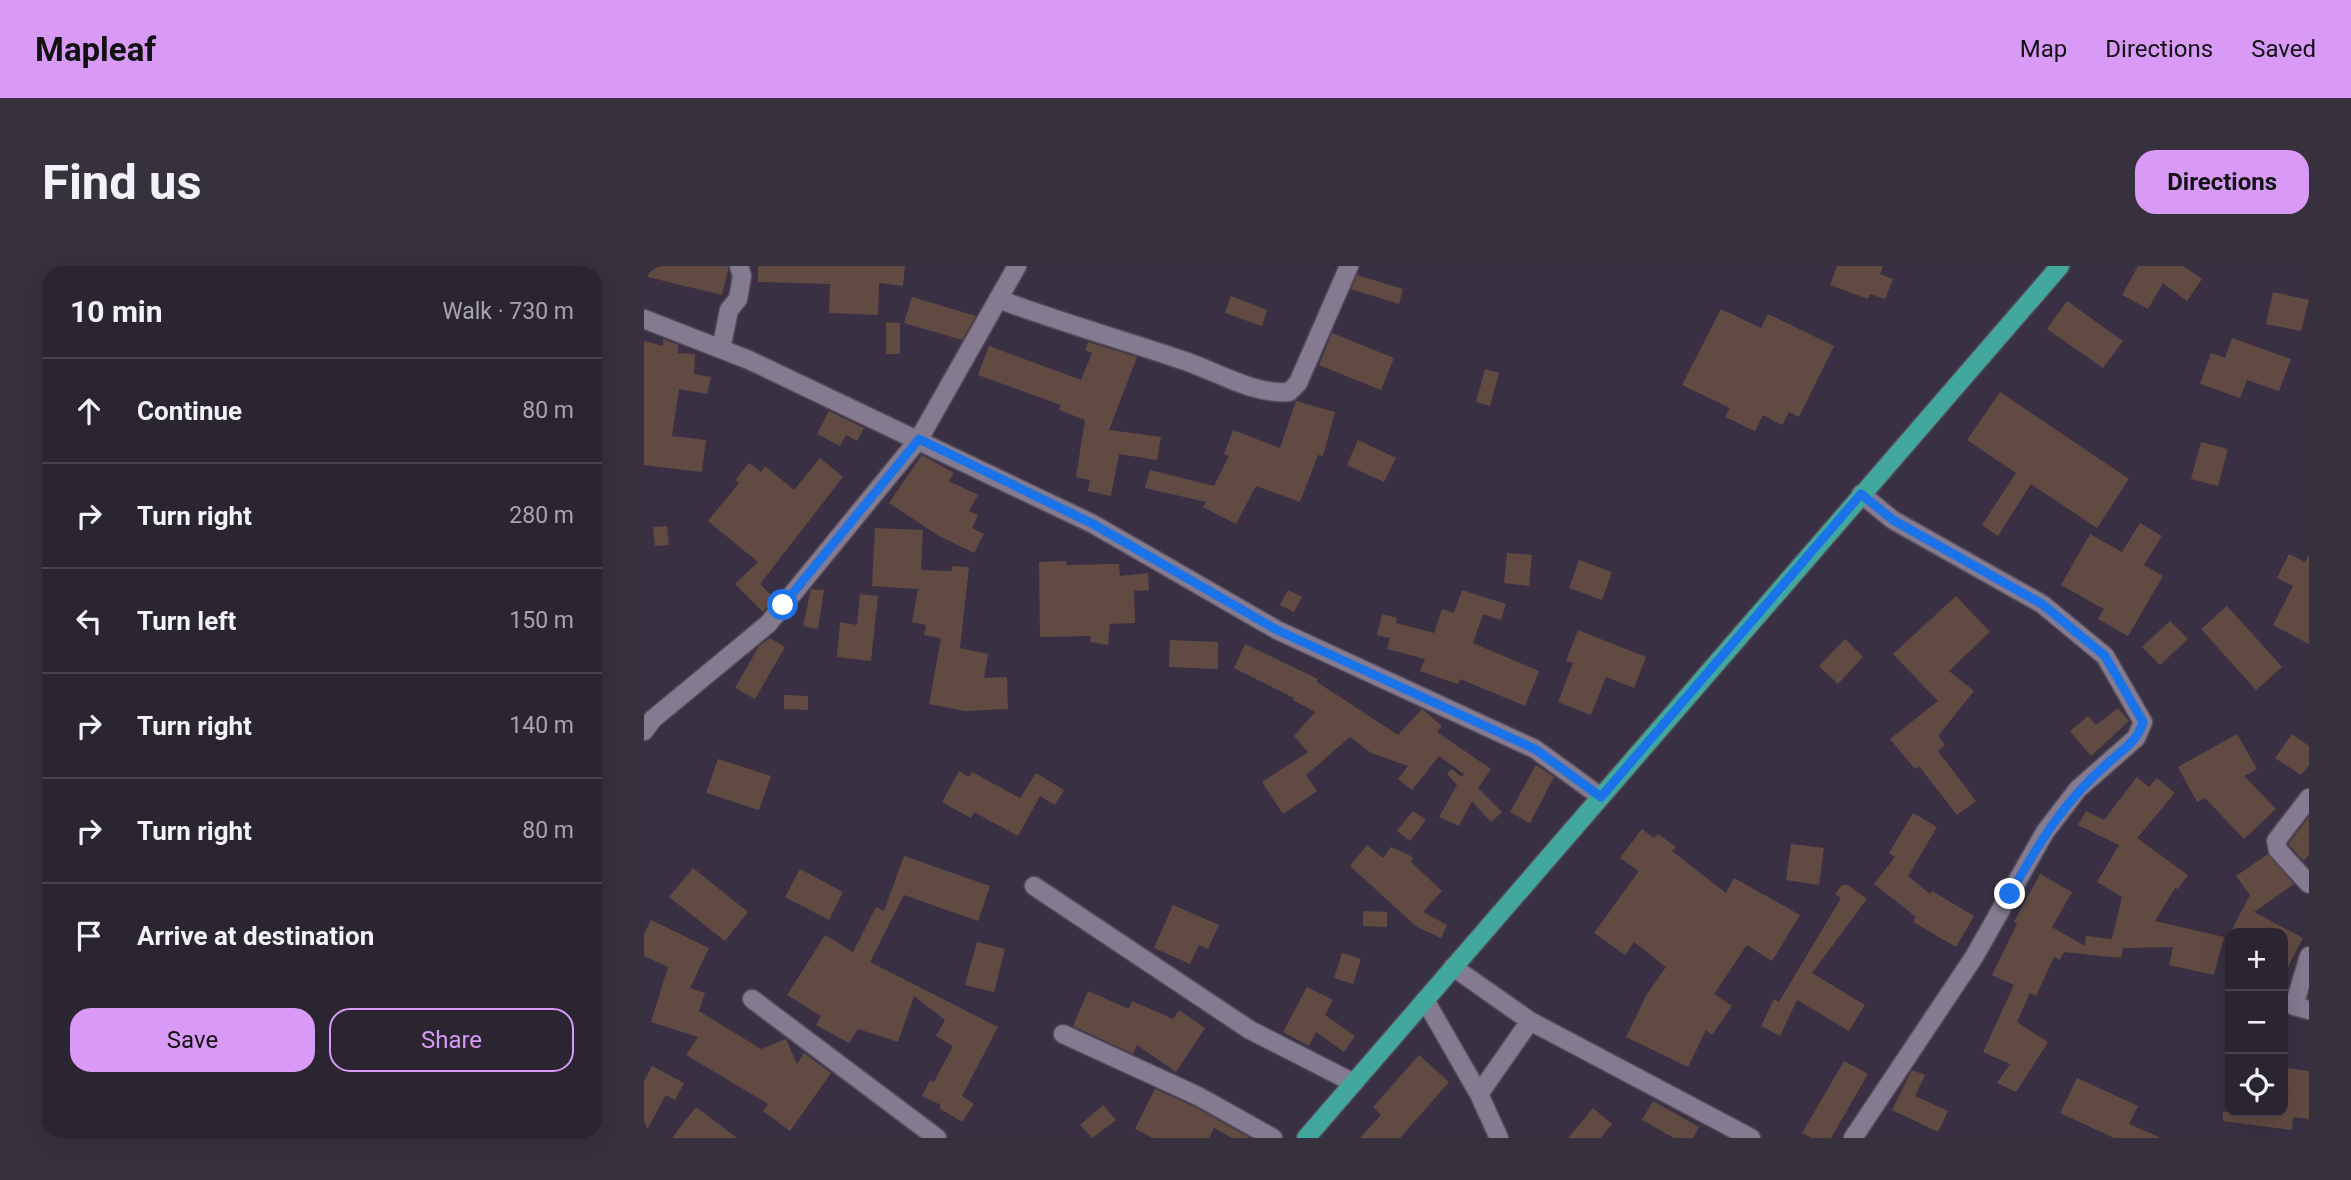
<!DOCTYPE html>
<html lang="en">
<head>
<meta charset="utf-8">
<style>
	:root { --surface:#2b2532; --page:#37313e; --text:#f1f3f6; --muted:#a6a5ac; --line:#47424d; --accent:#d99af7 }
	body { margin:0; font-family:Roboto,sans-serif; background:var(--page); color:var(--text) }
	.controls { position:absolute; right:21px; bottom:21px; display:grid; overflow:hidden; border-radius:14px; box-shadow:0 7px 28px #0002 }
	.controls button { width:63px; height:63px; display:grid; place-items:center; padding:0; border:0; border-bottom:2px solid var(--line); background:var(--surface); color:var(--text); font:35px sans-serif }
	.stop { position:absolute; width:21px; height:21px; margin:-16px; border:5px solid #1a73e8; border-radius:50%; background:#fff }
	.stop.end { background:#1a73e8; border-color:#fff; box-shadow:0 2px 7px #0008 }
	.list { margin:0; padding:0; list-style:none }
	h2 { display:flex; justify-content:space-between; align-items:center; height:91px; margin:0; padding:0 28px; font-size:30px }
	h2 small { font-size:23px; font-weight:400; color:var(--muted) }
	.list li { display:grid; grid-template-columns:46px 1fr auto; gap:21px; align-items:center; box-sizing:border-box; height:105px; padding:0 28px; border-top:2px solid var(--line) }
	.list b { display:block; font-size:26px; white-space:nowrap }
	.list em { font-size:23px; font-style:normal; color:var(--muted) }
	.actions { display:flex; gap:14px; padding:21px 28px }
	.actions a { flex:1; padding:16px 0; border:2px solid var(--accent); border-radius:21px; text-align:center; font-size:24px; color:var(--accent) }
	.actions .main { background:var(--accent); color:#111 }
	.icon { flex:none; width:38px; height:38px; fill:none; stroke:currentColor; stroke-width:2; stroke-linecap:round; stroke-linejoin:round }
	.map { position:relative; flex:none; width:1665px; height:872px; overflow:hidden; border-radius:21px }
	header { display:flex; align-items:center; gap:42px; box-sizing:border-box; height:98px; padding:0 35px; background:var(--accent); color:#111 }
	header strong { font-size:33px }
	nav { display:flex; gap:38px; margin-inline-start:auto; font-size:24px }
	.intro { display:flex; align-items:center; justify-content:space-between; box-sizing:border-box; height:168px; padding:0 42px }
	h1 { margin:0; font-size:49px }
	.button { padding:18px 32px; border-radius:21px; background:var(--accent); color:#111; font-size:24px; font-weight:700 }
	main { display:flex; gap:42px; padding:0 42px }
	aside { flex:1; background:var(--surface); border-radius:21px; box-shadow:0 7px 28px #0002 }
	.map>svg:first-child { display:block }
	.building { fill:#614a42 }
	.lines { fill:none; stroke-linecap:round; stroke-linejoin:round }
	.minor-casing { stroke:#554d5c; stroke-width:21 }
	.major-casing { stroke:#554d5c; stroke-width:21 }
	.minor { stroke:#857b91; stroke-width:18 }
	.major { stroke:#42a79c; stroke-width:18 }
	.route { stroke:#1a73e8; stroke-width:9 }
</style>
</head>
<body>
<header>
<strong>Mapleaf</strong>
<nav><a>Map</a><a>Directions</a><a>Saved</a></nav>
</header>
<div class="intro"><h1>Find us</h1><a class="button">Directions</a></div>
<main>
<aside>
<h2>10 min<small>Walk · 730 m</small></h2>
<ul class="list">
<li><svg class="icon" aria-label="ahead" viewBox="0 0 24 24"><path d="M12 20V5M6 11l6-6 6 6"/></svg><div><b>Continue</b></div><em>80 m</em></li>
<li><svg class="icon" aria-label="right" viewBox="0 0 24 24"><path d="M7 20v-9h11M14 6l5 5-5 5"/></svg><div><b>Turn right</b></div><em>280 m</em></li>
<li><svg class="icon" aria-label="left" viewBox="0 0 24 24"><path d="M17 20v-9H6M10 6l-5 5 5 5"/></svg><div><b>Turn left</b></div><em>150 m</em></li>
<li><svg class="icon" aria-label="right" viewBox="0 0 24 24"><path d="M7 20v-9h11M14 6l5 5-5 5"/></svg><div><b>Turn right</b></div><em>140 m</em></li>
<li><svg class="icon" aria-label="right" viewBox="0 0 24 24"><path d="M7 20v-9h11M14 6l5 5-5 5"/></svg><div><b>Turn right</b></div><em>80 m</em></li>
<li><svg class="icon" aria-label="arrive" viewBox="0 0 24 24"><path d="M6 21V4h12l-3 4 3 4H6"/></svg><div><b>Arrive at destination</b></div></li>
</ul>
<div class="actions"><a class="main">Save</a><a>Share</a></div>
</aside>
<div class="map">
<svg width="1665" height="872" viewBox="0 0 1665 872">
	<rect width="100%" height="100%" fill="#393143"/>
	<path class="building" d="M0 0H84V4L78 29 0 10Z
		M114 0H261L259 20 235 17 234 49 185 47 186 18 114 16Z
		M1193 0H1239L1236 8 1249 13 1241 33 1226 28 1224 33 1186 19Z
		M1494 0H1539L1558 13 1543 35 1519 17 1504 43 1478 29Z
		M713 9 759 23 755 38 707 23Z
		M1629 26 1665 34 1657 65 1622 58Z
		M587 30 623 44 618 60 581 47Z
		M268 31 332 50 318 74 260 57Z
		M1423 35 1479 75 1459 102 1403 63Z
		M1077 43 1117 62 1124 48 1190 80 1155 151 1145 146 1138 159 1119 149 1111 165 1081 151 1086 142 1038 119Z
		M242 56 256 57V88H242Z
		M688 67 750 92 737 124 675 99Z
		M1588 72 1647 93 1635 125 1603 114 1596 132 1556 118 1567 87 1581 92Z
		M19 73 34 79V87L51 88 50 108 67 111 63 128 35 123 28 170 62 174 58 206 0 199V75L19 80Z
		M444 76 493 91 465 164 517 171 513 194 475 188 467 230 444 225 446 214 432 211 441 154 415 144 417 139 334 109 345 80 437 114 448 87 441 84Z
		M841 103 855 107 846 140 832 136Z
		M1356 126 1485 213 1453 262 1387 218 1354 270 1338 259 1372 207 1323 174Z
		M652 135 691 146 679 190 674 189 656 236 612 220 592 258 559 241 562 236 501 222 506 204 570 220 585 190 580 188 589 164 636 182Z
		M185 145 220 162 213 175 202 169 196 180 173 168Z
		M714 174 752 192 740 216 703 199Z
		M1557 176 1584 183 1574 220 1547 213Z
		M278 189 310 207 305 215 334 229 325 245 334 249 328 262 340 268 330 287 295 270 245 237Z
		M176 192 199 211 116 318 130 332 119 346 91 318 114 296 64 255 95 217 91 214 105 197 117 206 121 200 150 224Z
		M1496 257 1518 270 1500 299 1519 310 1484 370 1454 353 1460 343 1417 319 1446 268 1478 286Z
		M23 260 25 279 11 280 9 261Z
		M231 262 279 264 277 304 308 305V300L325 301 316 382 344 388 340 412 363 411 364 443 321 445 285 438 297 372 280 369 282 359 268 356 274 323 228 320Z
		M863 287 888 289 885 320 860 317Z
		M1645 288 1661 296 1665 289V378L1629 359 1649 320 1633 312Z
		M935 294 968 306 958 334 925 322Z
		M422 295 423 299 475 298 476 310 504 307 505 324 490 325 491 357 466 358 464 379 446 376 447 370 396 371 395 296Z
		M167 323 180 324 174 363 159 360Z
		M644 324 658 331 650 346 636 339Z
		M818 324 862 338 857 354 839 348 829 377 895 405 881 440 816 413 814 418 776 405 781 393 743 383 746 372 733 369 738 348 753 352 752 357 790 367 798 343 810 347Z
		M216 328 234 330 227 395 193 391 196 356 213 359Z
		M1312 330 1346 366 1305 405 1330 425 1294 470 1301 479 1294 485 1332 535 1313 549 1275 500 1271 503 1246 473 1294 435 1249 388Z
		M1583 340 1638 401 1612 424 1557 363Z
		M1526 355 1544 373 1516 399 1498 381Z
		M934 364 1002 391 990 422 962 411 947 449 914 436 929 397 922 395Z
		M126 372 141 381 111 433 91 422 115 380Z
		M1201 373 1219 391 1194 418 1175 400Z
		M526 374 574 376V403L525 401Z
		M601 378 674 413 673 416 754 469 778 443 798 460 793 466 847 503 834 522 858 546 847 556 828 535 815 560 795 551 813 519 803 508 807 503 818 511 820 508 795 490 768 524 754 513 764 500 727 487 706 471 662 509 673 525 639 548 618 516 664 486 650 470 671 446 649 434 650 432 590 402Z
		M140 429 164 430V444L140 443Z
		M1474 442 1485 455 1447 490 1426 465 1444 450 1452 459Z
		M1593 468 1613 503 1600 510 1632 543 1600 573 1561 532 1553 536 1534 501Z
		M1648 468 1665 480V499L1657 509 1631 492Z
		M74 493 127 510 115 544 62 527Z
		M892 499 910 511 886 557 866 546Z
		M315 505 325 511 328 506 376 532 392 507 420 524 411 539 396 530 374 570 330 546 327 552 298 536Z
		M1493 511 1505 521 1513 512 1531 527 1493 572 1544 609 1534 623 1531 622 1511 655 1580 671 1570 709 1525 699 1529 681 1479 682 1477 692 1420 686 1416 694 1410 691 1392 730 1386 727 1373 756 1404 776 1372 826 1353 817 1366 798 1339 786 1370 719 1348 709 1373 658 1370 656 1396 608 1428 626 1408 661 1441 680 1442 670 1468 673 1478 631 1453 616 1475 579 1434 559 1442 545 1460 554Z
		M769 545 782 554 766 575 753 565Z
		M1269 547 1293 561 1264 610 1286 628 1288 625 1330 650 1312 681 1269 656 1272 651 1230 618 1251 591 1245 587Z
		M1665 551V589L1660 595 1644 578Z
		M998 563 1010 572 1014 568 1032 581 1028 585 1082 627 1090 612 1156 649 1128 695 1103 679 1070 728 1088 740 1068 769 1062 764 1044 801 982 771 1003 728 1022 701 990 676 981 689 950 667 995 605 976 592Z
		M1147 578 1180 582 1175 619 1142 614Z
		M723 579 739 592 747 581 769 591 767 596 798 625 779 646 803 659 797 672 773 661 706 600Z
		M1624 588 1650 618 1610 646 1659 672 1639 710V667H1586L1606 629 1592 610Z
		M260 590 346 620 334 655 260 629 226 696 354 761 318 830 330 838 318 856 295 842 297 839 278 830 286 814 290 816 309 780 292 770 301 754 270 730 254 776 214 763 205 777 172 759 177 750 143 729 181 669 209 686 232 641 240 645Z
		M49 602 104 646 81 675 25 631Z
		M156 603 199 626 185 654 141 631Z
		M1198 619H1204L1223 633 1168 707 1221 739 1205 765 1153 734 1136 770 1117 760 1130 733 1135 736 1197 632 1191 628Z
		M529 639 575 659 564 683 555 679 546 698 510 682Z
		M719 645 743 646V661L719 660Z
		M7 654 65 682 46 722 61 727 55 745 117 783 142 773 153 798 160 787 187 807 146 865 119 845 124 838 42 789 54 771 7 756 24 701 0 690V668Z
		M333 676 361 683 350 726 321 719Z
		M698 687 717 693 709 718 690 712Z
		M663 721 689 734 681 749 711 770 700 786 672 766 665 780 639 766Z
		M444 725 485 743 488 735 529 753 535 744 561 762 532 806 493 779 489 788 429 760Z
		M775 789 805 816 756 872H716L737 849 729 841Z
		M1200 795 1224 808 1187 872H1168L1158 867Z
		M8 800 40 817 31 834 22 829 0 869V815Z
		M1639 801 1665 805V853L1649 851 1648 864 1579 855V846H1639Z
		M1268 804 1281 809 1271 830 1304 845 1294 866 1248 844Z
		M1433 812 1494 840 1485 858 1517 872H1470L1416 847Z
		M511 823 549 840 606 872H588L570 862 565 872H509L491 863Z
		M1009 835 1055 861 1049 872H1030L998 854Z
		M459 839 472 854 448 872 436 859Z
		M52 841 93 872H28Z
		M949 842 968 858 957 872H924Z"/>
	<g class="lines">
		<defs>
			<path id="minor" d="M354 33C415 56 476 73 538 94 572 105 609 129 645 126L654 117 705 0
				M0 53 105 94 449 258 633 364 891 483 957 531
				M77 83 85 44 94 33 98 10 95 0
				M0 465 9 453 124 358 275 173 373 0
				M1665 532 1632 575 1634 584 1665 618
				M390 620 606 764 710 817
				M1665 690 1650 740 1665 744
				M809 701 886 755 1107 872
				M108 733 293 872
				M781 734 835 828 855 872
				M419 768 554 830 629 872
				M835 828 886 755
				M1209 872 1330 691 1401 566 1434 523 1492 472 1499 456 1461 390 1398 338 1249 254 1217 228"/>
			<path id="major" d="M662 872 1416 0"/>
		</defs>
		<use href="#minor" class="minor-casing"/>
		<use href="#major" class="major-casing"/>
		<use href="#minor" class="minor"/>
		<use href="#major" class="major"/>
	</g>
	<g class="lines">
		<path class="route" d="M139 339 275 173 449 258 633 364 891 483 957 531 1217 228 1249 254 1398 338 1461 390 1499 456C1494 475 1477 485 1464 497 1419 536 1395 577 1366 628"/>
	</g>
</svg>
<div class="controls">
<button>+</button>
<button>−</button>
<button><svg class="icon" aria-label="locate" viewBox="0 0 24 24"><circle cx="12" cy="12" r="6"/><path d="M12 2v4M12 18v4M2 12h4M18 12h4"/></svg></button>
</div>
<div class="stop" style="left:139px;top:339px"></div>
<div class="stop end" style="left:1366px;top:628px"></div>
</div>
</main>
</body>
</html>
